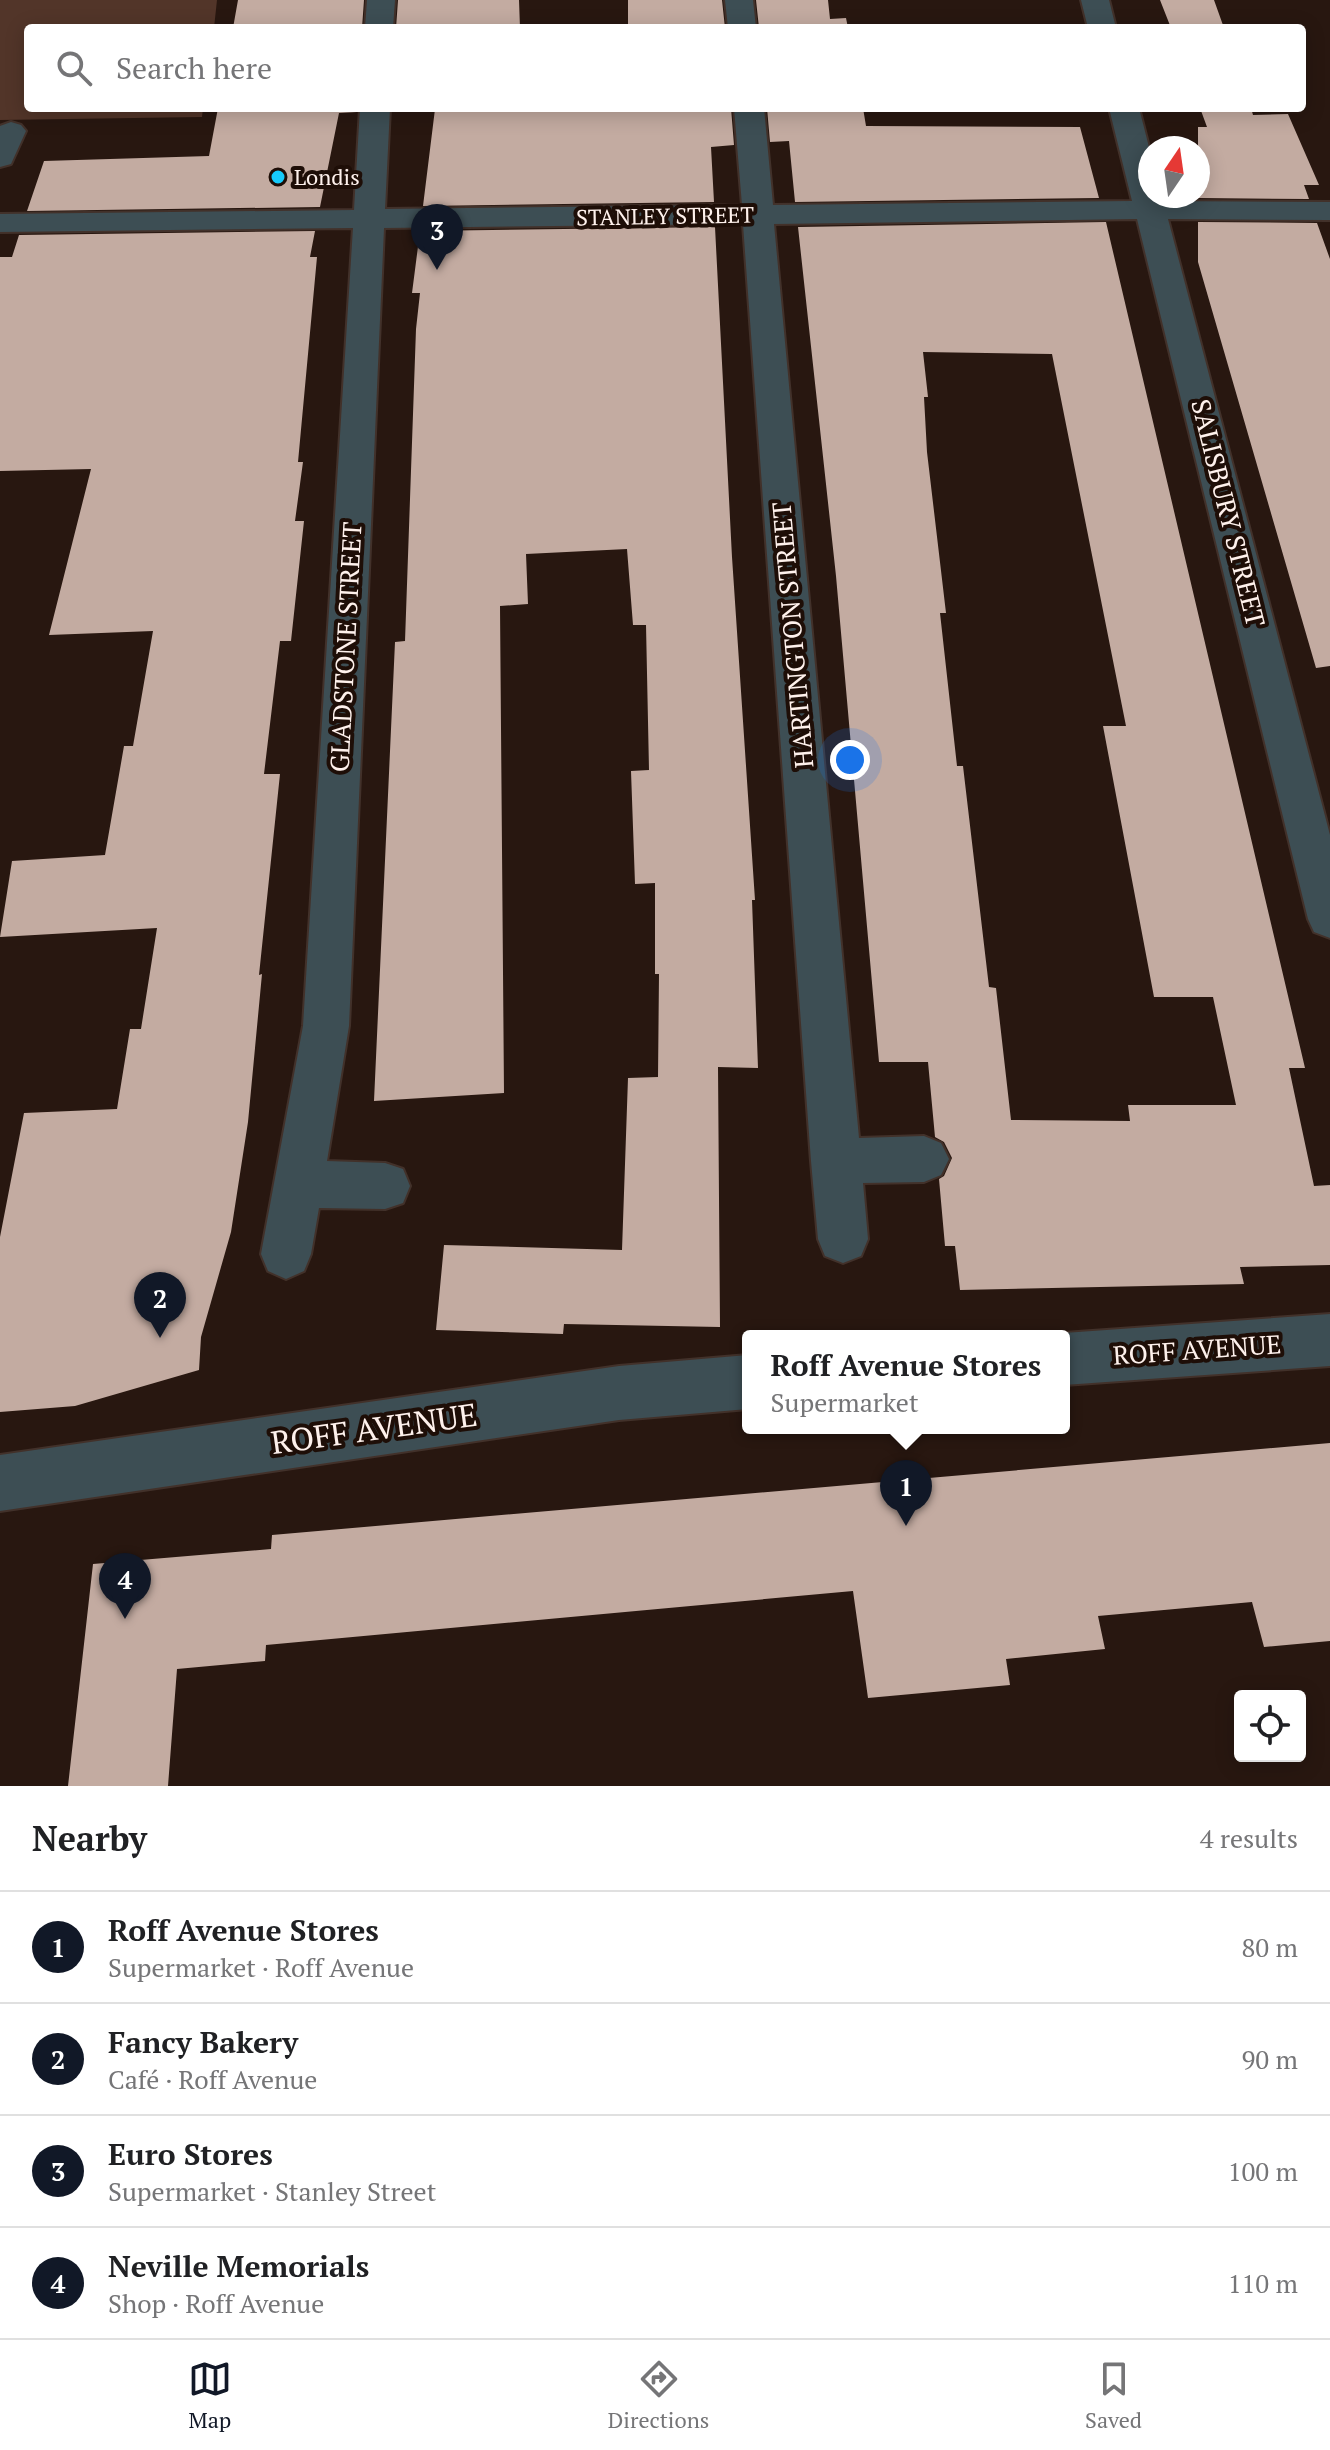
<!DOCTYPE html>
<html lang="en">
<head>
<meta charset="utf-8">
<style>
	:root { --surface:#fff; --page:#f2f2f2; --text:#202124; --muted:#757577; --line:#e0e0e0; --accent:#111827 }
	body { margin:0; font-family:"PT Serif",serif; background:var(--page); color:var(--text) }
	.controls { position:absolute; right:24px; bottom:24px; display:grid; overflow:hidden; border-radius:8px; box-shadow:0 4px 20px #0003 }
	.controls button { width:72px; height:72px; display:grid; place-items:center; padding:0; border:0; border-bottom:2px solid var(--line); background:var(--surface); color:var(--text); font:40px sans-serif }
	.compass { position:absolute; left:1138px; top:136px; width:72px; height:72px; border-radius:50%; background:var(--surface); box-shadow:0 4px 20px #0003; rotate:13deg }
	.you { position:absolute; left:850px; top:760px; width:28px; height:28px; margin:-20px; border:6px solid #fff; border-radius:50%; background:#1a73e8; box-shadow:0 0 0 12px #1a73e833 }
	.badge { display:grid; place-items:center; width:52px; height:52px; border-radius:50%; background:var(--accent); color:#fff; font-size:26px; font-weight:700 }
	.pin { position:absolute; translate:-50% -66px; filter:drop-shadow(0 2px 4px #0008) }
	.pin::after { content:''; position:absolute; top:42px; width:28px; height:24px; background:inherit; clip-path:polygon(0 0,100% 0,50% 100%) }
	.popup { position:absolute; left:742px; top:1330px; width:328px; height:104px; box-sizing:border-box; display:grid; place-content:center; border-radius:8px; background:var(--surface); filter:drop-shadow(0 2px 6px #0005); font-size:26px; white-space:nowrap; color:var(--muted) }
	.popup b { font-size:30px; color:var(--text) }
	.popup::after { content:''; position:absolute; left:50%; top:100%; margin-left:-16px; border:16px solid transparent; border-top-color:var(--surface) }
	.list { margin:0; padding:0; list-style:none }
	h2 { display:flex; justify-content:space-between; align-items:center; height:104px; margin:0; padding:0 32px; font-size:34px }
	h2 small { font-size:26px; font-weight:400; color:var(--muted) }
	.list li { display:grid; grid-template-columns:52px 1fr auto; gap:24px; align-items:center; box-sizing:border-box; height:112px; padding:0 32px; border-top:2px solid var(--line) }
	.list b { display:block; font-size:30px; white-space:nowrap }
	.list p { margin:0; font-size:26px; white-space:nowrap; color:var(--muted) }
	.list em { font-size:26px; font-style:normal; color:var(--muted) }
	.icon { flex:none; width:44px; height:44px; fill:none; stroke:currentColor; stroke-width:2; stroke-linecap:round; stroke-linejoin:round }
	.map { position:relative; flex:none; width:1330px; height:1786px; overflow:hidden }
	.search { position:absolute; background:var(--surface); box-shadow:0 4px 20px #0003; left:24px; right:24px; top:24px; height:88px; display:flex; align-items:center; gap:20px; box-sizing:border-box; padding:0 28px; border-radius:8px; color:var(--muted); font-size:30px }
	.sheet { height:552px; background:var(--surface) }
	nav { display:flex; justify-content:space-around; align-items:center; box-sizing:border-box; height:112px; border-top:2px solid var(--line); background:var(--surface); font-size:22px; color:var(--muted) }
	nav a { display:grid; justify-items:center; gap:4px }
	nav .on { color:var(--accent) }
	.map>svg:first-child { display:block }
	.green { fill:#523529 }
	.building { fill:#c3aba1; fill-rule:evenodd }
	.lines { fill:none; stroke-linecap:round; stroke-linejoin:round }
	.minor-casing { stroke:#42312a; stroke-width:4 }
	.tertiary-casing { stroke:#42312a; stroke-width:4 }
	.minor { fill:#3d4e54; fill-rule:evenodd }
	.tertiary { fill:#3d4e54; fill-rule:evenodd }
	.poi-dot { fill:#16cafb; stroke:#1e0e07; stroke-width:3 }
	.labels { text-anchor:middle; stroke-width:8; stroke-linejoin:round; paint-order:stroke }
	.far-poi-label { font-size:22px; fill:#fef1ec; stroke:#1e0e07; text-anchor:start }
	.far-street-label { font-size:22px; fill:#fef1ec; stroke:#1e0e07 }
	.street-label { font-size:26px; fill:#fef1ec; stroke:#1e0e07 }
	.near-street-label { font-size:32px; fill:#fef1ec; stroke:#1e0e07 }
</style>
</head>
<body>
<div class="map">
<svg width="1330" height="1786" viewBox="0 0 1330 1786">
	<rect width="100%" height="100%" fill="#281710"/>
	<path class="green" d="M0 0H217L214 28H28V108H203L202 117 0 120Z"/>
	<path class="building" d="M238 0H364L362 28H233Z
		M398 0H519L520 28H396Z
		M628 0H722L725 28H628Z
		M756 0H828L830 19 846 18 848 28H759Z
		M1160 0H1214L1224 28H1171Z
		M218 108H357V112L339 113 320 207 27 211 44 161 209 156Z
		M393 108H731L734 145 711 147 714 202 423 206 435 109 393 111Z
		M767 108H863L866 126 1080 127 1099 198 795 202 789 141 770 142Z
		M1200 108H1251L1253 115 1288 114 1319 185H1304L1309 199 1198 198V127H1207Z
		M1106 222 1305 1068H1289L1314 1186 1330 1185V1265L1240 1267 1244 1284 960 1290 955 1246H945L939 1179 944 1176 952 1158 944 1142 935 1137 928 1062H879L836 576 798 227ZM923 352 1052 354 1126 726H1103L1154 997H1213L1236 1105H1128L1130 1121 1011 1120 996 988 989 987 963 766H957L940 613H946L927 452 924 397H928Z
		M1198 222 1317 223 1330 259V666L1316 668 1198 262Z
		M715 227 732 557 755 900H752L758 1068 718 1067 720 1327 564 1324 563 1334 436 1330 444 1245 622 1250 628 1078 658 1077 659 974H655V883L635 884 631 771 649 770 646 625H633L627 549 526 554 528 604 500 606 504 1093 374 1101 395 642 405 641 416 329 420 293H412L420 231Z
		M315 231 310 257H317L298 462H303L295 521H304L291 641H280L264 774H280L259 975 262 974 248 1122 231 1232 201 1337 199 1370 75 1406 0 1412V1237L24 1113 117 1109 130 1029H141L157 928 0 937 12 861 105 855 124 746H133L153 631 49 635 91 469 0 471V257H12L19 235Z
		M1330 1443V1641L1264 1647 1252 1602 1098 1616 1105 1649 1006 1659 1010 1685 868 1698 853 1591 266 1645 265 1661 177 1669 168 1786H68L93 1564 271 1549 272 1535Z"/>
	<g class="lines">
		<defs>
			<path id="minor" d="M367 0H395L393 28H365Z
				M725 0H753L756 28H728Z
				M1081 0H1109L1116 28H1088Z
				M360 108H390L385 209 742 205 734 108H764L773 205 1132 201 1109 108H1139L1150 151V196H1162L1163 201 1330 202V220L1168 219 1330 835V938L1314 932 1308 919 1137 219 774 224 859 1138 924 1136 941 1143 949 1159 941 1175 924 1182 863 1183 868 1239 861 1256 843 1263 825 1256 818 1239 811 1161 743 224 384 228 349 1026 327 1161 385 1163 403 1169 410 1186 403 1203 385 1209 319 1208 311 1254 304 1271 286 1279 268 1271 261 1254 303 1026 353 228 0 232V214L354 210Z
				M11 122 21 125 26 131 11 164 0 167V126Z"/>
			<path id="tertiary" d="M1330 1314V1366L1064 1385V1336H1056L1064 1333Z
				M748 1355V1409L619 1420 0 1511V1455L619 1366Z"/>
		</defs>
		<use href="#minor" class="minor-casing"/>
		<use href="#tertiary" class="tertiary-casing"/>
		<use href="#minor" class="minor"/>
		<use href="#tertiary" class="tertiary"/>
	</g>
	<circle class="poi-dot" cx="278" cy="177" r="8"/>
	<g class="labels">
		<g class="far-poi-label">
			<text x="294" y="185">Londis</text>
		</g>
		<g class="far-street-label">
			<text transform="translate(665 216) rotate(-1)" y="8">STANLEY STREET</text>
		</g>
		<g class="street-label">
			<text transform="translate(1228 513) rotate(76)" y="9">SALISBURY STREET</text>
			<text transform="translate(793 635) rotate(-95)" y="9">HARTINGTON STREET</text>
			<text transform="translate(346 647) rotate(-87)" y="9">GLADSTONE STREET</text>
			<text transform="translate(1197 1350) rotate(-4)" y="9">ROFF AVENUE</text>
		</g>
		<g class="near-street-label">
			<text transform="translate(374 1429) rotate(-8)" y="11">ROFF AVENUE</text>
		</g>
	</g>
</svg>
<div class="controls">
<button><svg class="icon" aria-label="locate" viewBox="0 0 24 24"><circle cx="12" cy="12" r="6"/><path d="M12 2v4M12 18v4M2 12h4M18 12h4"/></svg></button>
</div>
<svg class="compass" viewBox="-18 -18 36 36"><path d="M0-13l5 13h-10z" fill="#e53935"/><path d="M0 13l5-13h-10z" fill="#757577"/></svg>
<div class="you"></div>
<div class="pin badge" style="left:906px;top:1526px">1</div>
<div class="popup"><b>Roff Avenue Stores</b>Supermarket</div>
<div class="pin badge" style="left:160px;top:1338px">2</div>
<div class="pin badge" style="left:437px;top:270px">3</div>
<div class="pin badge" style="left:125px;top:1619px">4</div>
<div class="search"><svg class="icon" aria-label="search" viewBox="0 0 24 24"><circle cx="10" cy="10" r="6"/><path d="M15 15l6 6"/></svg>Search here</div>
</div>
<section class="sheet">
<h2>Nearby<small>4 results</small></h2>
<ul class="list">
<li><span class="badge">1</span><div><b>Roff Avenue Stores</b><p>Supermarket · Roff Avenue</p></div><em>80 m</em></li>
<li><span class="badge">2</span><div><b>Fancy Bakery</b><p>Café · Roff Avenue</p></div><em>90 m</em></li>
<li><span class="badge">3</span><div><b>Euro Stores</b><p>Supermarket · Stanley Street</p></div><em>100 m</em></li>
<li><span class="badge">4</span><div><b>Neville Memorials</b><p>Shop · Roff Avenue</p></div><em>110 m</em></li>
</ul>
</section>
<nav>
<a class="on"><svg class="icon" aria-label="map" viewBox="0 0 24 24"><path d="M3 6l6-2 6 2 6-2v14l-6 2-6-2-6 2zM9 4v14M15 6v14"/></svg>Map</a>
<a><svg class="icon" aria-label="directions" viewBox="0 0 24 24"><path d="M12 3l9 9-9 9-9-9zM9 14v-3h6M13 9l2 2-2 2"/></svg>Directions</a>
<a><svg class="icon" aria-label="saved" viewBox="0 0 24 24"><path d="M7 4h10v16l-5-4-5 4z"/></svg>Saved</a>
</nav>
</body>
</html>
